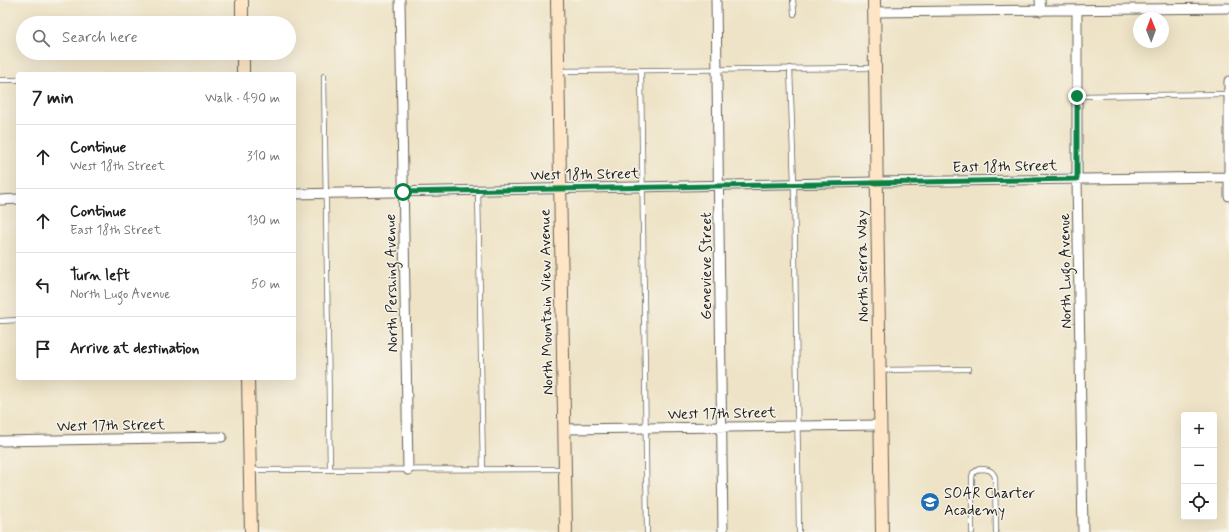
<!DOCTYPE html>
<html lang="en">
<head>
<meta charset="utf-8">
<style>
	:root { --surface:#fff; --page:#f6f6f6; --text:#202124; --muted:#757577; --line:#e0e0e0 }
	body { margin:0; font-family:Mynerve,sans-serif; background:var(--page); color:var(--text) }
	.controls { position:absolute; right:12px; bottom:12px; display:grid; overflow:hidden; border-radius:4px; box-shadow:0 4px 16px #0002 }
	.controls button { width:36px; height:36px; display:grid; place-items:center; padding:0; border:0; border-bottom:1px solid var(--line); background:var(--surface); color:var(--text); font:20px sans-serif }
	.compass { position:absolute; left:1133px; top:12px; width:36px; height:36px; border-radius:50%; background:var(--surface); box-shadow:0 4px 16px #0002; rotate:359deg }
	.stop { position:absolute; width:12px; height:12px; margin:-9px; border:3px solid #0b8043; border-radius:50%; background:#fff }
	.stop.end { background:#0b8043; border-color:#fff; box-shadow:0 1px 4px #0008 }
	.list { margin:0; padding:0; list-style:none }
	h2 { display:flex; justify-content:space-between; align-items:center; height:52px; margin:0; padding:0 16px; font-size:17px }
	h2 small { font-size:13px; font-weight:400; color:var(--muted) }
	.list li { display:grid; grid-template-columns:26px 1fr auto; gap:12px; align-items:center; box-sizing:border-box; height:64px; padding:0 16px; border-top:1px solid var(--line) }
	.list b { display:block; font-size:15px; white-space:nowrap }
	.list p { margin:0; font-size:13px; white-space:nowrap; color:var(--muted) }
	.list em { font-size:13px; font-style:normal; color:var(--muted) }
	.icon { flex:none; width:22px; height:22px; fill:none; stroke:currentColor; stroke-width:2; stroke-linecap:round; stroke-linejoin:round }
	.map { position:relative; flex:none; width:1229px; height:532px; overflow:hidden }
	.search { position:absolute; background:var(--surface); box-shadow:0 4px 16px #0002; left:16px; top:16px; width:280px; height:44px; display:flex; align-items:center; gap:10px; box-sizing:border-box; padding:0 14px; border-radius:22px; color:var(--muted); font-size:15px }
	.panel { position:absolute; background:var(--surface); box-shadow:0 4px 16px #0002; left:16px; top:72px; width:280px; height:308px; border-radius:4px }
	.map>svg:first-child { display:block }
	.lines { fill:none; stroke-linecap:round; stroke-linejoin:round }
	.lane-casing { stroke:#666258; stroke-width:6 }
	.street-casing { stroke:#666258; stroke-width:11 }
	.secondary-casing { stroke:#666258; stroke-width:14 }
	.lane { stroke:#fff; stroke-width:4.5 }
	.street { stroke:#fff; stroke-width:9 }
	.secondary { stroke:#fee5c5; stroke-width:12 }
	.route { stroke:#0b8043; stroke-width:5 }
	.labels { text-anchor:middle; stroke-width:3; stroke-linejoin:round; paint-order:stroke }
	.street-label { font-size:15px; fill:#1c1c1c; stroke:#f7f3e8 }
	.poi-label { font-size:15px; fill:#1c1c1c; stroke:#f7f3e8; text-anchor:start }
</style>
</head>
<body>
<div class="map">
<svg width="1229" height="532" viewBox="0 0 1229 532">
	<rect width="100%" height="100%" fill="#f7f3e8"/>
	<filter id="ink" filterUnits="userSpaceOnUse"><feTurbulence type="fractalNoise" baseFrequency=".025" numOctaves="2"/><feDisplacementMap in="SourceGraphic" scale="8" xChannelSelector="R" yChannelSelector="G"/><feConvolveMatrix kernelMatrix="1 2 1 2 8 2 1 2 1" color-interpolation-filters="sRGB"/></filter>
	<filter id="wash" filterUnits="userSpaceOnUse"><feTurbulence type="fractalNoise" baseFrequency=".012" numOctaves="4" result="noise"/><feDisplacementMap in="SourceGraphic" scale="16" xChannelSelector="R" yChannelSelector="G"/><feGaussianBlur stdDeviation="0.9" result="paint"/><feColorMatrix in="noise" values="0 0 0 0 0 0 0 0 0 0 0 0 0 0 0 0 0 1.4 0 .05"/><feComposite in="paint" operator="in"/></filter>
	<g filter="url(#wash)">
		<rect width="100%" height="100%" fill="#eee3c6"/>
	</g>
	<g filter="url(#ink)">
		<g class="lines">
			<defs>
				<path id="lane" d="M793 0 794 14
					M790 68 794 184 799 532
					M641 70 647 532
					M558 71 875 68
					M324 76 330 470
					M0 80H18
					M1077 96 1229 94
					M478 190 483 470
					M0 321 18 320
					M880 370 969 369
					M251 470 563 469
					M972 532V477L973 473 979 469C986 469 992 469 995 477L996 532"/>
				<path id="street" d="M400 0 408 470
					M716 0 723 532
					M1040 0 1041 11
					M1077 10V179L1083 532
					M875 12 1229 8
					M1229 81V196
					M294 194 876 182 1229 177
					M0 200 18 199
					M564 429 881 425
					M0 441 222 437"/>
				<path id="secondary" d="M242 0V23
					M557 0 566 532
					M874 0 882 532
					M243 53V74
					M248 378 251 532"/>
			</defs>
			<use href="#lane" class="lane-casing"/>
			<use href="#street" class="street-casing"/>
			<use href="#secondary" class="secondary-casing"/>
			<use href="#lane" class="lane"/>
			<use href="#street" class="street"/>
			<use href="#secondary" class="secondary"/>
		</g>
	</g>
	<g class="lines" filter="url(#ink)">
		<path class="route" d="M403 192 1077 179V96"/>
	</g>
	<defs>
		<symbol id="school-disc" viewBox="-11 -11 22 22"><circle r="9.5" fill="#1f6fb2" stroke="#f7f3e8"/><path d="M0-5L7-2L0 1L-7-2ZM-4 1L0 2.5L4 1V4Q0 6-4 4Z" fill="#fff"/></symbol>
	</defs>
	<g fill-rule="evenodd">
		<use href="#school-disc" x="919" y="491" width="22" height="22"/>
	</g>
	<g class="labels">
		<g class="street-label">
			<text transform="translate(1005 166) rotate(-1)" y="5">East 18th Street</text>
			<text transform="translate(585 174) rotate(-1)" y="5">West 18th Street</text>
			<text transform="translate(706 266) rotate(-90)" y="5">Genevieve Street</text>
			<text transform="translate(862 266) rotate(-91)" y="5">North Sierra Way</text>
			<text transform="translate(1065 271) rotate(-91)" y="5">North Lugo Avenue</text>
			<text transform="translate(391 283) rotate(-91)" y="5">North Pershing Avenue</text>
			<text transform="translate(546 302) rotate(-91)" y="5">North Mountain View Avenue</text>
			<text transform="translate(722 413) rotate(-1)" y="5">West 17th Street</text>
			<text transform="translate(111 425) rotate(-1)" y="5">West 17th Street</text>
		</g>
		<g class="poi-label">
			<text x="944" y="498">SOAR Charter<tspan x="944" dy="17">Academy</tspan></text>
		</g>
	</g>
</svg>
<div class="controls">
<button>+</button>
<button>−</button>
<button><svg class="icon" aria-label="locate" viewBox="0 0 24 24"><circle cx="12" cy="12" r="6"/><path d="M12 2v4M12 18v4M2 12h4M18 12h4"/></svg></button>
</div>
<svg class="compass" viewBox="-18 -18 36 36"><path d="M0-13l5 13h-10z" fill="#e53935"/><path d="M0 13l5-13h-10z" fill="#757577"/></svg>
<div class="stop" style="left:403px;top:192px"></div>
<div class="stop end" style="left:1077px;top:96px"></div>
<div class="search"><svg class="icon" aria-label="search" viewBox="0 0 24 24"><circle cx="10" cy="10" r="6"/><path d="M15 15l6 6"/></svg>Search here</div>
<section class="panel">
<h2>7 min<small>Walk · 490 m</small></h2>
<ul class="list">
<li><svg class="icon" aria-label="ahead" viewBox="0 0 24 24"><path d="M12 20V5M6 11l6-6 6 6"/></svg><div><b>Continue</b><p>West 18th Street</p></div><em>310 m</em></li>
<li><svg class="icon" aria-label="ahead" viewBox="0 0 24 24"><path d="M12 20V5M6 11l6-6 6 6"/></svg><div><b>Continue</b><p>East 18th Street</p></div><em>130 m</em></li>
<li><svg class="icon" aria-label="left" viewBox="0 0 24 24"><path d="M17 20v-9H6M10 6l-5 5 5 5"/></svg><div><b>Turn left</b><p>North Lugo Avenue</p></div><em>50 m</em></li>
<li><svg class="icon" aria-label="arrive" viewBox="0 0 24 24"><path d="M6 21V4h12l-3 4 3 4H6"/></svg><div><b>Arrive at destination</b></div></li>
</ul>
</section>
</div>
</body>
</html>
